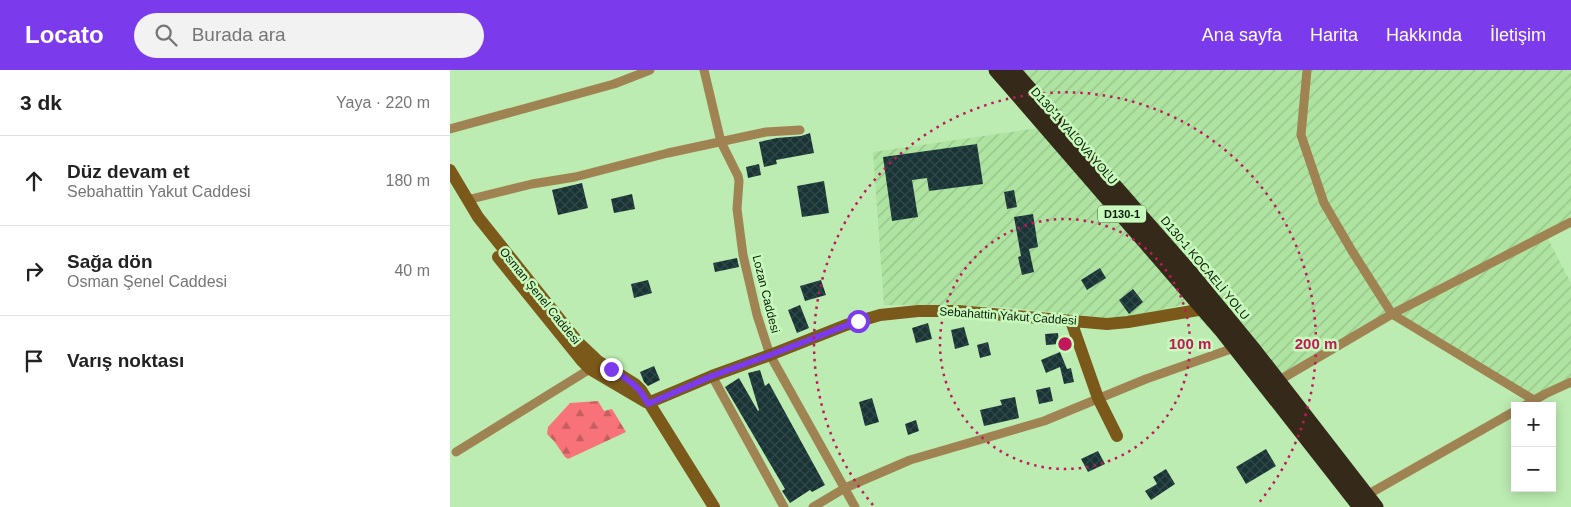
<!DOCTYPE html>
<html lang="tr">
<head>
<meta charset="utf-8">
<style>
	:root { --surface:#fff; --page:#f2f2f2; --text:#222; --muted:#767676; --line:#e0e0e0; --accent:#7c3aed }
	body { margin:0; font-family:Arial,sans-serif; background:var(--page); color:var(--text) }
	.controls { position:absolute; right:15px; bottom:15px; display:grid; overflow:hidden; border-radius:0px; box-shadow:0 2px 12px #0003 }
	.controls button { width:45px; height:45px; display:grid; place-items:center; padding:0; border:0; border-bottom:1px solid var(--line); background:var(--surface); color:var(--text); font:25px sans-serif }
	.stop { position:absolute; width:15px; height:15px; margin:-11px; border:4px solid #7c3aed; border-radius:50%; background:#fff }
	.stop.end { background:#7c3aed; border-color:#fff; box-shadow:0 1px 5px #0008 }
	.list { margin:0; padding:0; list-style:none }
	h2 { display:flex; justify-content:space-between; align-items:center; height:65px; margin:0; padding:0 20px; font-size:21px }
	h2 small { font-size:16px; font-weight:400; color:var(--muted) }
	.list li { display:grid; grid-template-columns:32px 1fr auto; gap:15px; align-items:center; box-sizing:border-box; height:90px; padding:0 20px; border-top:1px solid var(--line) }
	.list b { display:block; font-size:19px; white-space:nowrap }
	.list p { margin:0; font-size:16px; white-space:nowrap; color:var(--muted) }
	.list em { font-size:16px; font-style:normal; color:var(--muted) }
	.icon { flex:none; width:28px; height:28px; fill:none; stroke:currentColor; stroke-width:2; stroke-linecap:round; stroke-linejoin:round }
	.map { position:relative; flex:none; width:1121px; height:437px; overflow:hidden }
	header { display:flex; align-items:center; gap:30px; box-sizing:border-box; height:70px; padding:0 25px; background:var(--accent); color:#fff }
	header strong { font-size:24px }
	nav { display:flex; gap:28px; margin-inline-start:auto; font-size:18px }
	.search { width:350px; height:45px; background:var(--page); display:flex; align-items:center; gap:12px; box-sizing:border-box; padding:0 18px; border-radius:28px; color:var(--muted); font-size:19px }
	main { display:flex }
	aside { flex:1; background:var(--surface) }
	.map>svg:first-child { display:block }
	.industrial { fill:url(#industrial-furrows) }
	.forest { fill:url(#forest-firs) }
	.building { fill:url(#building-cross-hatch) }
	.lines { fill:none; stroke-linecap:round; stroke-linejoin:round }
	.street { stroke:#9f8353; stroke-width:9 }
	.secondary { stroke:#7a591a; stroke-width:12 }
	.highway { stroke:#352a19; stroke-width:15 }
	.route { stroke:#7c3aed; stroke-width:6 }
	.ring { fill:none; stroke:#c2185b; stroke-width:2.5; stroke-dasharray:2.5 5 }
	.labels { text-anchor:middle; stroke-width:5; stroke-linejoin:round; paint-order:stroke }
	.shield { fill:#c9fabd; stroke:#435f3d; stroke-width:1 }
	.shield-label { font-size:11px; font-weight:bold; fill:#0a1c06 }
	.street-label { font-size:12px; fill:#0a1c06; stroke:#c9fabd }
	.centre { fill:#c2185b; stroke:#c9fabd; stroke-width:2.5 }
	.ring-label { font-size:15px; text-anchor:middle; font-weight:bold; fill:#c2185b; stroke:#c9fabd; stroke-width:5; stroke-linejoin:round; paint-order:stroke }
</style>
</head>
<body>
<header>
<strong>Locato</strong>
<div class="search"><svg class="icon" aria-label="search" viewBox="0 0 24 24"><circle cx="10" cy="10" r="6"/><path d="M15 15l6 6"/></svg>Burada ara</div>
<nav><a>Ana sayfa</a><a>Harita</a><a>Hakkında</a><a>İletişim</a></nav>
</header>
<main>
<aside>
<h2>3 dk<small>Yaya · 220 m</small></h2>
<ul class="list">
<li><svg class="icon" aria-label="ahead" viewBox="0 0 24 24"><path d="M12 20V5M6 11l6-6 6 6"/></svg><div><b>Düz devam et</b><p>Sebahattin Yakut Caddesi</p></div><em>180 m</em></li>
<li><svg class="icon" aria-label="right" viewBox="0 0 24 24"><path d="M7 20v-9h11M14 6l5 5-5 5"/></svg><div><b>Sağa dön</b><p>Osman Şenel Caddesi</p></div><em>40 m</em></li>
<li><svg class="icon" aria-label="arrive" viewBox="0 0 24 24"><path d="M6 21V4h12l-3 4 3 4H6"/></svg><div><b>Varış noktası</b></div></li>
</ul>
</aside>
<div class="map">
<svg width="1121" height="437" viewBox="0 0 1121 437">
	<defs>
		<pattern id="industrial-furrows" width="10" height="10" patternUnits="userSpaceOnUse" patternTransform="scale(1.25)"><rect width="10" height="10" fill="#aee3a1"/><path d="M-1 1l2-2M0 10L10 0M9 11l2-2" fill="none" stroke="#94c289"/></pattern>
		<pattern id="forest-firs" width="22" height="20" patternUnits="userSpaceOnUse" patternTransform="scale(1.25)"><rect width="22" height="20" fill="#f77379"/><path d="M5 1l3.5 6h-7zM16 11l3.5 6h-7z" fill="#c65e61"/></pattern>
		<pattern id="building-cross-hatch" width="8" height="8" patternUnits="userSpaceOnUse" patternTransform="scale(1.25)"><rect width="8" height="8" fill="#1a3436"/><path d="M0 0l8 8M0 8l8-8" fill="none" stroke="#314849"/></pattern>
	</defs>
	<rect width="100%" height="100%" fill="#bcecb1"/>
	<path class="industrial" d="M546 0H1121V152L1096 165 1121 213V310L1081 329 942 244 832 309 768 268 736 234 675 248H657L552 237 495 235H434L423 82 595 57Z"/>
	<path class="forest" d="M148 331 154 341 162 339 176 362 118 389 115 387 104 371 97 364 98 357 120 333Z"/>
	<path class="building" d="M360 63 364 83 326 90 327 94 314 97 309 72 327 68 351 66Z
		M527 74 533 114 479 121 477 108 462 110 468 147 442 151 433 87Z
		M309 94 311 105 298 108 296 97Z
		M374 111 379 143 352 147 347 116Z
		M132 113 138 138 108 145 102 120Z
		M564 120 567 137 557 139 554 122Z
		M182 124 185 139 164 143 161 129Z
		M583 144 588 177 579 179 584 202 572 205 568 187 571 186 564 147Z
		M287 188 289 197 265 202 263 193Z
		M650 198 656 208 637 220 631 210Z
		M198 210 202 223 184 228 181 214Z
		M371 210 376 225 355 231 350 216Z
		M683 219 693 232 679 244 669 230Z
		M350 235 359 258 347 263 338 240Z
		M478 253 482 269 466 273 462 258Z
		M514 257 519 275 505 279 501 260Z
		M608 263 609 274 596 275 595 264Z
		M538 272 541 285 530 288 527 275Z
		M610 282 617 299 621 298 624 312 614 314 610 297 596 303 591 290Z
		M204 296 210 310 198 316 194 312 190 302Z
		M310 300 315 316 319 313 375 415 362 422 360 420 340 433 332 421 335 419 275 317 289 308 308 341 309 340 298 303Z
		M600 317 603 331 589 334 586 320Z
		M565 327 569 348 534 356 530 340 552 335 550 330Z
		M422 328 429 352 415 356 409 332Z
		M466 350 469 361 458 365 455 354Z
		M816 379 826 396 796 414 786 397Z
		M648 381 655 394 638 402 631 389Z
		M716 399 725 414 701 430 695 421 707 414 703 407Z"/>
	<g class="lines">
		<path class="street" d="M254 0 271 72 288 106 289 111 287 139 293 185 307 245 320 285 405 437
			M857 0 851 65 874 133 902 181 942 244 1084 330
			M0 59 164 14 200 0
			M17 130 82 114 125 107 218 83 316 62 350 60
			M262 306 334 437
			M828 311 942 244 1121 152
			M1074 336 1095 324 1121 312
			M6 382 140 299
			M917 425 1065 341
			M363 437 395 418 460 390 594 351 696 309 781 279"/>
		<path class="secondary" d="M0 100 28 147 128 272 148 291 185 314 191 320 264 437
			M48 187 132 291 140 299 196 332
			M621 251 648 328 667 366
			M198 333 262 306 320 285 396 255 430 245 468 241H508L657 254 678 252 754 239"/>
		<path class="highway" d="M546 0 772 261 910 437
			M563 0 741 203 805 281 926 437"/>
	</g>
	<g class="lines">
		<path class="route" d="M161 299C178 310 189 315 198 334L262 306 320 285 408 251"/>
	</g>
	<g class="ring">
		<circle cx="615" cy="274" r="125"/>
		<path d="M423 435A251 251 0 1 1 807 435"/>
	</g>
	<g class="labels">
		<rect class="shield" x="648" y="135.5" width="48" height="17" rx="4"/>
		<g class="shield-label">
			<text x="672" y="148">D130-1</text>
		</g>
		<g class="street-label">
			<text transform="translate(624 66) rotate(49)" y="4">D130-1 YALOVA YOLU</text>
			<text transform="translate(755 198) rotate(50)" y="4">D130-1 KOCAELİ YOLU</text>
			<text transform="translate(316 224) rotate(76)" y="4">Lozan Caddesi</text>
			<text transform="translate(90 226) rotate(51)" y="4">Osman Şenel Caddesi</text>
			<text transform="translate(558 246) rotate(4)" y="4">Sebahattin Yakut Caddesi</text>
		</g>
	</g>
	<circle cx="615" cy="274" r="8" class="centre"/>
	<g class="ring-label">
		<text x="740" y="279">100 m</text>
		<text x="866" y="279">200 m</text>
	</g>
</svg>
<div class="controls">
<button>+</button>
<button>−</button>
</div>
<div class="stop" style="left:408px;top:251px"></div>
<div class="stop end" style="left:161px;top:299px"></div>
</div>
</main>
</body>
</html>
